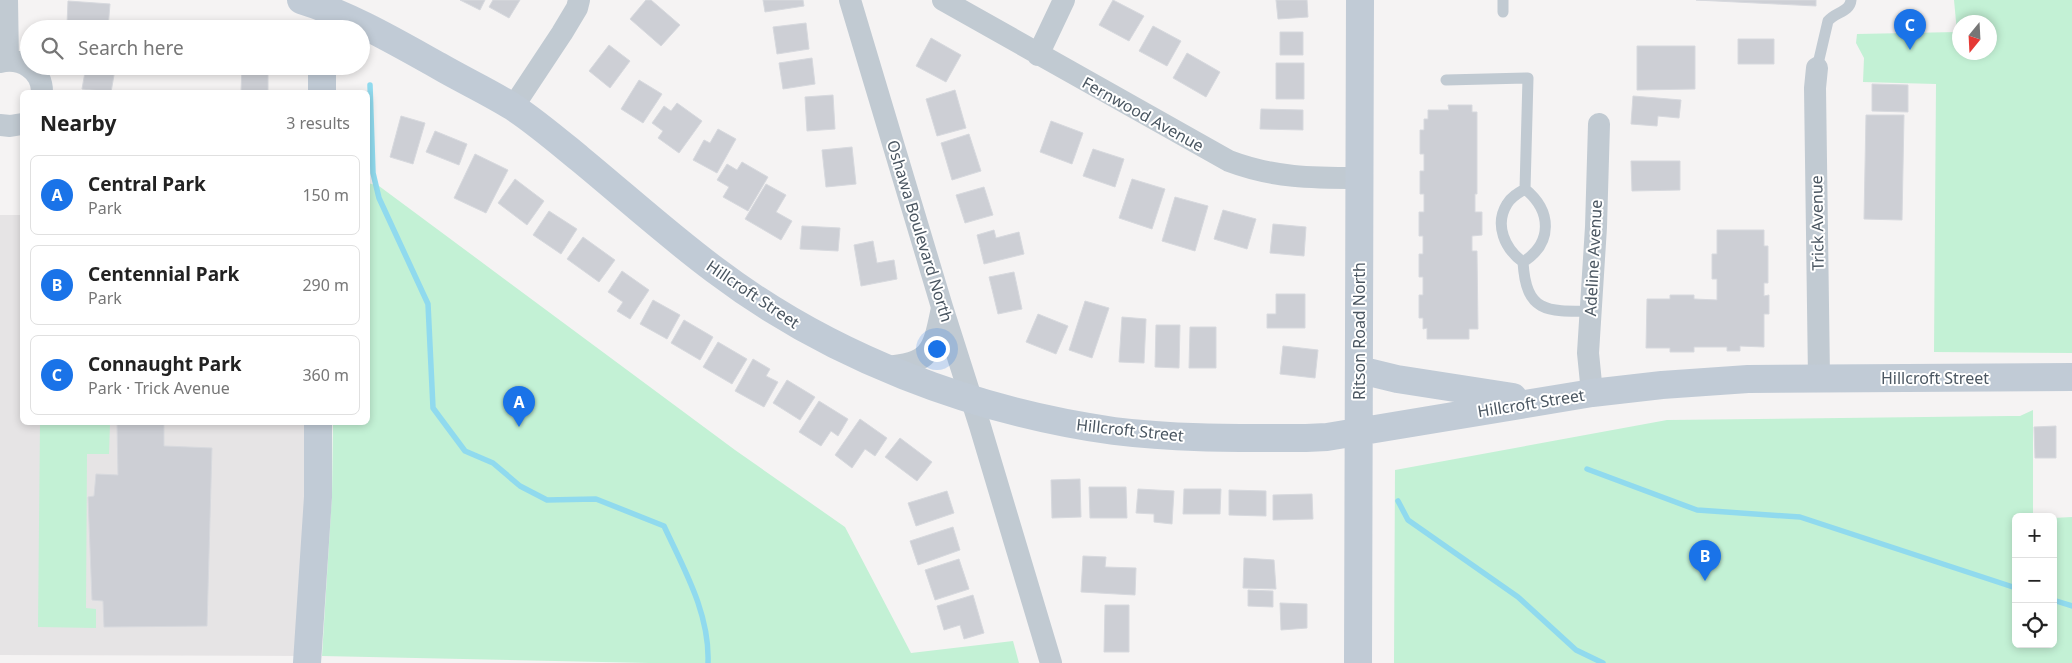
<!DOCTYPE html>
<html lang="en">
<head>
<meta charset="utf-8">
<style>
	:root { --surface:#fff; --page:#f6f6f6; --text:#222; --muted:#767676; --line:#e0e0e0; --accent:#1a73e8 }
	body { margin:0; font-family:"Noto Sans",sans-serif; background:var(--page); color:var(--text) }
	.controls { position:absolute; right:15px; bottom:15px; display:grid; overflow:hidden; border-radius:8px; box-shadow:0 2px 8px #0003 }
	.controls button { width:45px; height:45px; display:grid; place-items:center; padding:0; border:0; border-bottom:1px solid var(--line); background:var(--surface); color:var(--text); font:25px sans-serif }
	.compass { position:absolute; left:1952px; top:15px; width:45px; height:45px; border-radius:50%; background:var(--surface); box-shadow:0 2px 8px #0003; rotate:198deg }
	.you { position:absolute; left:936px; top:348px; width:18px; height:18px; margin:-12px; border:4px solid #fff; border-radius:50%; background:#1a73e8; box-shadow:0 0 0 8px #1a73e833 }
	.badge { display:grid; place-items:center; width:32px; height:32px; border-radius:50%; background:var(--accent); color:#fff; font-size:16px; font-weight:700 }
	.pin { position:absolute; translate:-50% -41px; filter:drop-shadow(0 1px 2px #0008) }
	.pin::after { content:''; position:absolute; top:26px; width:18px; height:15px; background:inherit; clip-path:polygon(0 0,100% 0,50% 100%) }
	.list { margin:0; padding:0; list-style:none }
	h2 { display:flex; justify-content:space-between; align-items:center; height:65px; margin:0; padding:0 20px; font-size:21px }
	h2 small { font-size:16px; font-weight:400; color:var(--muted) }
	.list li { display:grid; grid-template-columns:32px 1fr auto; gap:15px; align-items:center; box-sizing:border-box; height:80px; margin:0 10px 10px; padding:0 10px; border:1px solid var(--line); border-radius:8px }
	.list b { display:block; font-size:19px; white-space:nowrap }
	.list p { margin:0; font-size:16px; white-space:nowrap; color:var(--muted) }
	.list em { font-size:16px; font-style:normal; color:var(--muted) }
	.icon { flex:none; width:28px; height:28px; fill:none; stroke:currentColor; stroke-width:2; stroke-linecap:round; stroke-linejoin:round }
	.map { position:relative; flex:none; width:2072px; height:663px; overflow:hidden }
	.search { position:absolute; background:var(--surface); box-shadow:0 2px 8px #0003; left:20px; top:20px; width:350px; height:55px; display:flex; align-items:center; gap:12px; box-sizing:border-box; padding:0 18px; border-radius:28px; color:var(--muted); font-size:19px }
	.panel { position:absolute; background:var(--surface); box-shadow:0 2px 8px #0003; left:20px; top:90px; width:350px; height:335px; border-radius:8px }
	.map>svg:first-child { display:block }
	.education { fill:#e6e4e5 }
	.green { fill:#c3f1d5; fill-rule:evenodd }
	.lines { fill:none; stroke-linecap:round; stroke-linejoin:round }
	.stream { stroke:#90daee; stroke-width:5.5 }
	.building { fill:#cdcfd5; stroke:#d7d9de }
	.lane { stroke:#c1cad2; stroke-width:11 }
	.street { stroke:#c1cad2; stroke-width:22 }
	.secondary { stroke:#c1cbd6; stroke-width:28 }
	.labels { text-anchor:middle; stroke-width:4; stroke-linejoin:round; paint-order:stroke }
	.street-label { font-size:16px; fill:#4a5661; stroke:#fff }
</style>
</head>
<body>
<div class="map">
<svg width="2072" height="663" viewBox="0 0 2072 663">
	<rect width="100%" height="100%" fill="#f5f3f3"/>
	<path class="education" d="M0 215H22V422L317 423 306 656 0 655Z"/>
	<path class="green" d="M1954 0H2072V353L1934 352 1936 84 1863 82 1864 58 1856 43 1857 34 1957 32ZM1960 22H1990V52H1960Z
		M368 183 379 186 735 450 845 527 911 653 1013 641 1019 663H649L322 656 332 495 333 423 368 422Z
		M2033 410V517H2016V644H2053V518L2072 517V663H1394L1395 470 1667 420 2009 416H2020Z
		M40 423H110L109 454H87L86 608 96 609V628L38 627Z"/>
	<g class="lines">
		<path class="stream" d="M370 85 373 173 379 198 428 304 433 408 465 451 493 463 520 486 547 500 596 499 664 526C684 569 710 614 708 663
			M1587 469 1697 510 1800 517 2016 588
			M1398 501 1408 520 1518 597 1576 650 1603 663
			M2053 600 2072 606"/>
	</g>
	<path class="building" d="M460 0H485L480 10Z
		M493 0H520L509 18 489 7Z
		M646 0H651L680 25 661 46 630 19Z
		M763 0H803L804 6 765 12Z
		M1113 0 1144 16 1129 41 1099 25Z
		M1276 0H1307L1308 17 1278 19Z
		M1696 0H1816V6Z
		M68 1 110 4 108 28 67 25Z
		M806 23 809 49 777 54 773 27Z
		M146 25 179 26V29H146Z
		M1153 26 1181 41 1167 66 1139 51Z
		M1280 32H1303V55H1280Z
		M931 38 961 55 946 82 916 66Z
		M1738 39H1774V64H1738Z
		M609 45 630 61 610 88 589 71Z
		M1637 46H1695V89L1637 90Z
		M1187 53 1220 72 1206 97 1173 78Z
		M812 58 815 84 783 89 779 63Z
		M1276 63H1304V99H1276Z
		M81 66H108L107 73 114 75 111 92 82 89 85 72 79 70Z
		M156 66H179V72H156Z
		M242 66H268V92H241Z
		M639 80 662 94 643 123 621 109Z
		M1872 84 1908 85V112L1872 111Z
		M955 90 966 128 937 136 926 99Z
		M833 95 835 129 807 131 805 97Z
		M1633 96 1681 100 1679 118 1658 116 1657 126 1631 124Z
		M677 103 702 121 679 153 658 138 663 131 652 123 664 106 671 111Z
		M1448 105H1472V112H1477V194H1475V212H1482V235L1472 236V251H1477L1478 329H1469V339H1427V328L1423 329V318H1419V295H1423V277H1419V254H1423V236H1419V212H1424V194H1420V171H1424V154H1420V130H1424V119H1428V110H1449Z
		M1261 109 1303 110V130L1260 129Z
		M1866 115H1904L1902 220 1864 219Z
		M401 116 425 123 413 164 390 157Z
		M1051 121 1083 133 1072 164 1040 152Z
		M718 129 736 139 717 173 693 160 704 140 710 143Z
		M435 131 467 144 459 165 426 152Z
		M969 134 981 171 952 180 941 143Z
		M852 147 856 184 826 187 822 150Z
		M1093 149 1124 159 1115 187 1083 176Z
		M475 154 508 170 486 213 454 198Z
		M1631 161H1680V190L1632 191Z
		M742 162 768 177 748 211 723 197 729 187 717 180 727 164 737 170Z
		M515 179 544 201 527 225 498 203Z
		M1132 179 1165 189 1152 229 1119 218Z
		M766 184 786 195 776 212 792 221 781 240 745 219Z
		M984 187 993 215 965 223 956 195Z
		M1175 197 1208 206 1195 251 1162 241Z
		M1223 210 1256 219 1247 249 1214 239Z
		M549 211 577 229 561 254 533 235Z
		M1273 224 1306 227 1304 256 1270 253Z
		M802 226 840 228 838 251 800 249Z
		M994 230 996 238 1019 232 1024 254 984 264 977 235Z
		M1717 230H1764V246H1768V283H1764V296L1769 295V314H1764V347L1740 346V351H1727V347H1694V352H1670V348H1646L1647 299H1670V295H1694V299L1717 300V279H1712V254H1717Z
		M583 237 615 260 599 282 567 259Z
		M873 241 877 263 894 260 897 279 861 286 854 245Z
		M622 271 649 290 630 319 617 311 623 302 608 292Z
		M1014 272 1022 309 998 314 989 277Z
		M1276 294H1305V328H1267V314H1276Z
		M653 300 680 315 667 339 640 324Z
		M1085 301 1109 308 1092 358 1069 350Z
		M1038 314 1068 326 1056 354 1026 342Z
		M1122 317 1146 319 1144 363 1119 362Z
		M684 320 713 337 700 360 671 343Z
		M1156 325H1180L1179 368 1155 367Z
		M1190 327H1216V368H1189Z
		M718 342 747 359 732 384 703 367Z
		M1283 346 1318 350 1315 378 1280 374Z
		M753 359 770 369 766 376 778 382 764 407 735 391Z
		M787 380 815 397 800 420 773 403Z
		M819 401 848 419 838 436 831 431 821 446 799 432Z
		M860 419 887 438 875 456 865 449 852 468 835 455Z
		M117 422H164V446L212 448 207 626 104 627 103 601 92 600 88 497 94 496 96 474 118 475Z
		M2056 426V458H2035L2034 427Z
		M900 438 932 462 917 481 885 457Z
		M1080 479 1081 517 1052 518 1051 480Z
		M1089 487H1126L1127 518H1090Z
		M1138 489 1174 491 1172 524 1154 522V514L1136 513Z
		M1184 489H1221L1220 514H1183Z
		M1229 490 1266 491V516L1229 515Z
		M947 491 954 513 916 526 908 503Z
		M1312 494 1313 519 1273 520V495Z
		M953 527 960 550 918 565 910 541Z
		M1083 556 1106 557 1105 567 1136 568 1135 595 1081 592Z
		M1244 558 1274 560 1276 589 1243 588Z
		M959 559 969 589 935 600 925 570Z
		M1248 590 1273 591V607L1248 606Z
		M973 595 984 633 964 639 960 625 944 630 937 606Z
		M1280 603 1307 604V628L1281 630Z
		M1105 605H1129V652H1104Z"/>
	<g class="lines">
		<path class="lane" d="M1503 0V12
			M1817 68 1828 21C1835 12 1850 12 1851 0
			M1446 80 1528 78 1525 189
			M1525 189C1552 211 1553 243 1523 262 1505 249 1494 225 1507 204 1511 197 1518 193 1525 189Z
			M1523 262C1526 312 1546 312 1590 311"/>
		<path class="street" d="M7 0 8 60
			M850 0 942 307 980 426 1051 663
			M943 0 1229 161C1274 178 1312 178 1359 178
			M1038 55 1064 0
			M0 62C21 57 42 70 42 92
			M1817 68 1815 88 1819 378
			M513 107 562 33 577 8 579 0
			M0 125 10 126 22 124
			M883 367C931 364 933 352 942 308
			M1592 393 1588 353 1596 227 1599 124"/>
		<path class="secondary" d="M301 0C350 15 394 41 439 66 463 80 489 92 513 107 536 122 558 141 580 159 625 196 668 235 715 270 830 357 972 411 1114 431 1178 439 1242 438 1306 438L1327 437 1592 393 1662 385 1748 379 2072 377
			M322 92V66
			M1360 370 1397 379 1513 397
			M307 663 318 497V422
			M1358 663 1360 0"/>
	</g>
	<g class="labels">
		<g class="street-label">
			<text transform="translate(1143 114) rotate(29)" y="6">Fernwood Avenue</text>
			<text transform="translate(1817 223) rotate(-91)" y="6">Trick Avenue</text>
			<text transform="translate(920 231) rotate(73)" y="6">Oshawa Boulevard North</text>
			<text transform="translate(1593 258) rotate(-87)" y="6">Adeline Avenue</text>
			<text transform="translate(753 294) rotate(34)" y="6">Hillcroft Street</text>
			<text transform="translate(1359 331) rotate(-90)" y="6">Ritson Road North</text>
			<text x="1935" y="384">Hillcroft Street</text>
			<text transform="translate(1531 403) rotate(-9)" y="6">Hillcroft Street</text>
			<text transform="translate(1130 430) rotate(6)" y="6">Hillcroft Street</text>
		</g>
	</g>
</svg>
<div class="controls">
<button>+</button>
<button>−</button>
<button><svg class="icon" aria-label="locate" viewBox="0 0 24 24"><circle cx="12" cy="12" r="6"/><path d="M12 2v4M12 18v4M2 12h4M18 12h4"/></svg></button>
</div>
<svg class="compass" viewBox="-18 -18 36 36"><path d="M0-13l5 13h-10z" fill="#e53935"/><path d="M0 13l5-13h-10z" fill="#767676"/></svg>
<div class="you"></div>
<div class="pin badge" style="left:519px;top:427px">A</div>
<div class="pin badge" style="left:1705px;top:581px">B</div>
<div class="pin badge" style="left:1910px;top:50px">C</div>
<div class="search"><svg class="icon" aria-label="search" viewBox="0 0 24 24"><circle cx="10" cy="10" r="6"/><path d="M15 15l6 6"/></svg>Search here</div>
<section class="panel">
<h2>Nearby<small>3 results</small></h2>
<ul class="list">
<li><span class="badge">A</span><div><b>Central Park</b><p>Park</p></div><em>150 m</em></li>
<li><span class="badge">B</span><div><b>Centennial Park</b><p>Park</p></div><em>290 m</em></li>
<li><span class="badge">C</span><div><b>Connaught Park</b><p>Park · Trick Avenue</p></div><em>360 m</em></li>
</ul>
</section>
</div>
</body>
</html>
